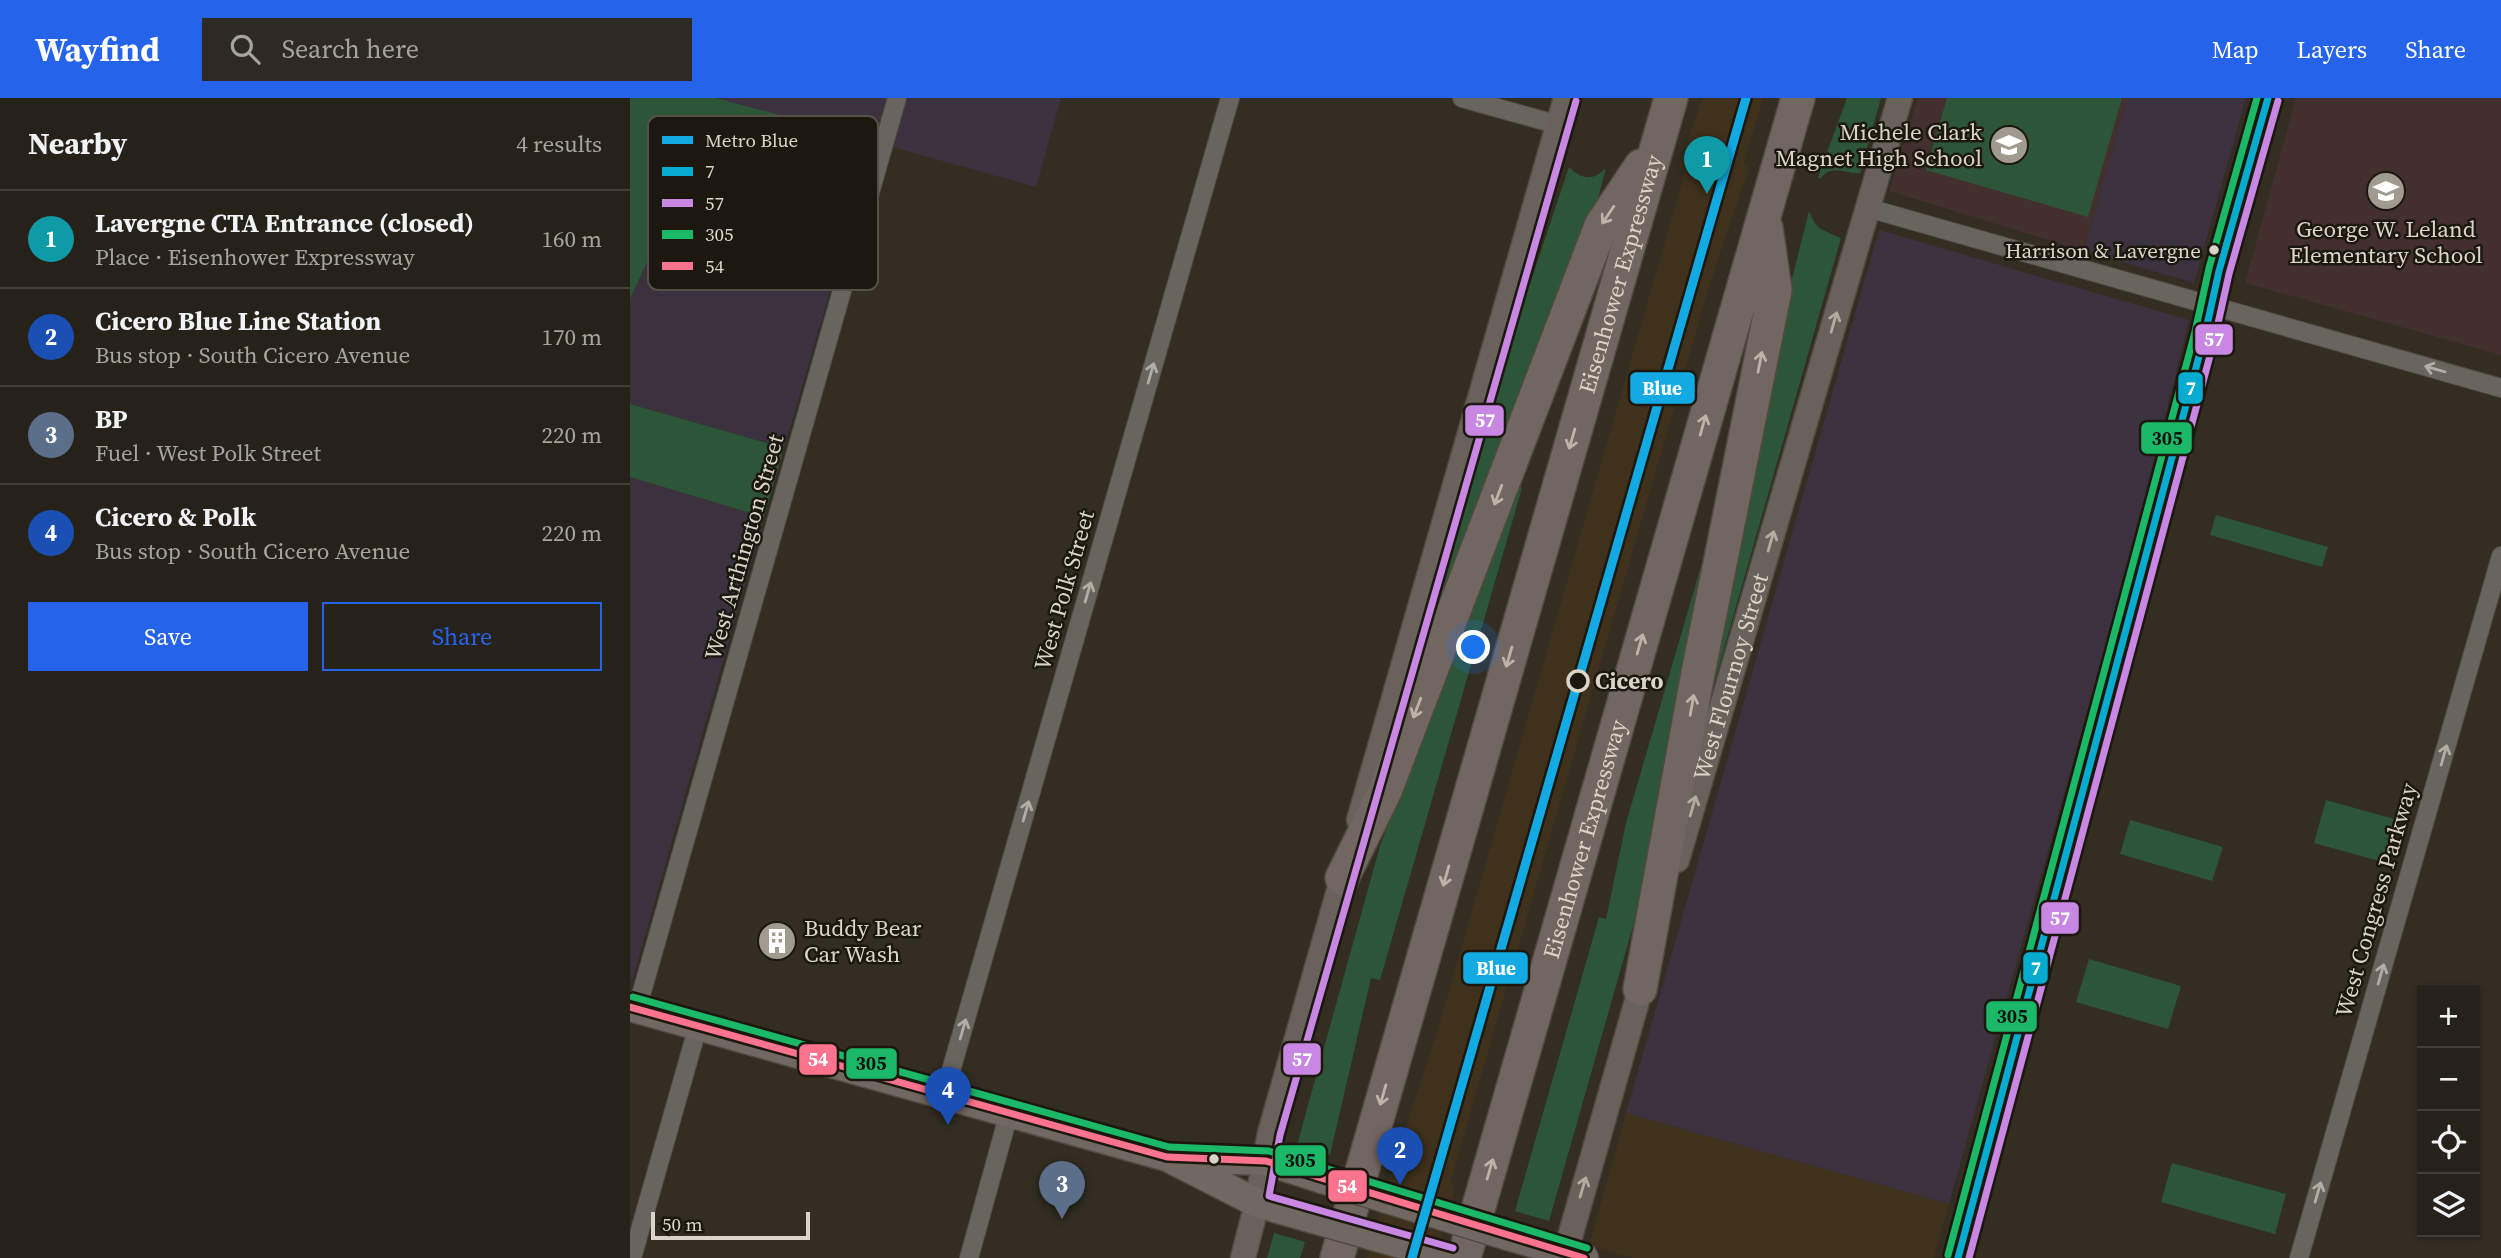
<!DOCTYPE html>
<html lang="en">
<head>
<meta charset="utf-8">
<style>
	:root { --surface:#26221a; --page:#2e2a23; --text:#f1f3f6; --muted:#a4a4a2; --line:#423f39; --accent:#2563eb }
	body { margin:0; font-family:"Source Serif 4",serif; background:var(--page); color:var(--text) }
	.controls { position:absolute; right:21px; bottom:21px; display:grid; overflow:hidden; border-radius:0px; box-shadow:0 2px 5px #0004 }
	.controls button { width:63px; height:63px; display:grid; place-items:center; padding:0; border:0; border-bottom:2px solid var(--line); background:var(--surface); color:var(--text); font:35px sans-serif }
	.scale { position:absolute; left:21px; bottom:18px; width:159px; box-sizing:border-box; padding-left:7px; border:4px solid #dbd4c9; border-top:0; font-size:19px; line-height:24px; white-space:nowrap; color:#dbd4c9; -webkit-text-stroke:5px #1c170f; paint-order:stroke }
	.you { position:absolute; left:844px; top:550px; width:24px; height:24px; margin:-18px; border:5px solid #fff; border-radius:50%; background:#1a73e8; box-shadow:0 0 0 10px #1a73e833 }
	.badge { display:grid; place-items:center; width:46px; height:46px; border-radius:50%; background:var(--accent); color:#fff; font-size:23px; font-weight:700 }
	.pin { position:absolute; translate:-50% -58px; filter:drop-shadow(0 2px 4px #0008) }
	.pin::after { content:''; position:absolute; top:37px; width:24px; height:21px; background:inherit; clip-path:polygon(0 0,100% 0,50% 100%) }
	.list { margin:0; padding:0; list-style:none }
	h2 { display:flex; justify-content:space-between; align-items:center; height:91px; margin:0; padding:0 28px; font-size:30px }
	h2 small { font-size:23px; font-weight:400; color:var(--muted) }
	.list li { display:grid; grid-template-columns:46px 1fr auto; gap:21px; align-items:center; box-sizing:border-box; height:98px; padding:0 28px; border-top:2px solid var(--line) }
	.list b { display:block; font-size:26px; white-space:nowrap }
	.list p { margin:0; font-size:23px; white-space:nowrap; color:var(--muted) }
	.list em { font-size:23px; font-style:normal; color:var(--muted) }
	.actions { display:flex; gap:14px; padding:21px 28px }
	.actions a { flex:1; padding:16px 0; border:2px solid var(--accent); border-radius:0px; text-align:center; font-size:24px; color:var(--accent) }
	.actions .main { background:var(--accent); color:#fff }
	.icon { flex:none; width:38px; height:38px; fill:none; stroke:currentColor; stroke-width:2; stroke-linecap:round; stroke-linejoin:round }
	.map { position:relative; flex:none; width:1871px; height:1160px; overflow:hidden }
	header { display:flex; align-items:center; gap:42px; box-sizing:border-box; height:98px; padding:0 35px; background:var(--accent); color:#fff }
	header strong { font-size:33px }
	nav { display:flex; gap:38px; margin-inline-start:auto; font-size:24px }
	.search { width:490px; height:63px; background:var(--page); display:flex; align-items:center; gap:18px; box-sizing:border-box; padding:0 24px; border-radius:0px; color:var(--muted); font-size:26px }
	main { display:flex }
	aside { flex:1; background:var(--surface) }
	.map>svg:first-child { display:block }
	.built { fill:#3f311b }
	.industrial { fill:#3c323f }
	.education { fill:#43302e }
	.green { fill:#2c5637 }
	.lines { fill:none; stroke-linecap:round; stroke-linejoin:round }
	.street-casing { stroke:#504a42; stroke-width:20 }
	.secondary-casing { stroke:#504a42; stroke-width:27 }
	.primary-casing { stroke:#504a42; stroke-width:31 }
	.highway-casing { stroke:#504a42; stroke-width:36 }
	.street { stroke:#69645d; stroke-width:18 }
	.secondary { stroke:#69625b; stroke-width:24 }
	.primary { stroke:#726862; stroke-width:28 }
	.highway { stroke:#726660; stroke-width:33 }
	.primary-bridge-casing { stroke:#504a42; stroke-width:31; stroke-linecap:butt }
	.primary-bridge { stroke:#726862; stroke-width:28 }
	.bus-1-casing { stroke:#1c170f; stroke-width:12 }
	.bus-2-casing { stroke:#1c170f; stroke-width:12 }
	.bus-3-casing { stroke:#1c170f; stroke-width:12 }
	.bus-4-casing { stroke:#1c170f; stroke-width:12 }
	.bus-1 { stroke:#06acd0; stroke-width:7 }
	.bus-2 { stroke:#c787e3; stroke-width:7 }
	.bus-3 { stroke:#1ab867; stroke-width:7 }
	.bus-4 { stroke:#fc738d; stroke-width:7 }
	.metro-1-casing { stroke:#1c170f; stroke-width:14 }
	.metro-1 { stroke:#13aae3; stroke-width:9 }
	.oneway { stroke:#bcb3aa }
	.oneway2 { stroke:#b3aca2 }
	.oneway3 { stroke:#b3ada3 }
	.bus-dot { fill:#dbd4c9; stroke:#1c170f; stroke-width:2.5 }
	.stop-dot { fill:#1c170f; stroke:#dbd4c9; stroke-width:3.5 }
	.labels { text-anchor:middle; stroke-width:5; stroke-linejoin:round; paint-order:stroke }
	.bus-label { font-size:21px; fill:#dbd4c9; stroke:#1c170f; text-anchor:end }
	.poi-label { font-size:23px; fill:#dbd4c9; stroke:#1c170f; text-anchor:end }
	.street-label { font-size:23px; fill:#dbd4c9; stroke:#1c170f }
	.stop-label { font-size:23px; font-weight:bold; fill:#dbd4c9; stroke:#1c170f; text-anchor:start }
	.key { fill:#1c170f; stroke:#555047; stroke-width:2 }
	.key-label { font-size:19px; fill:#dbd4c9 }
	.line-badge { stroke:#1c170f; stroke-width:2.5 }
	.badge-label { font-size:19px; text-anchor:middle; font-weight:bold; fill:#fff }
	.pale-badge-label { font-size:19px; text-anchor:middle; font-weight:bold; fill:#111 }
</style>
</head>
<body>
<header>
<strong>Wayfind</strong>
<div class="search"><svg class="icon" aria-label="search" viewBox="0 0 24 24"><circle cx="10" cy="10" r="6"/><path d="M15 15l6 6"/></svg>Search here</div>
<nav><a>Map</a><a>Layers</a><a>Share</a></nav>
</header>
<main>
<aside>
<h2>Nearby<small>4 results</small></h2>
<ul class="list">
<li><span class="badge" style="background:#0f9aa8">1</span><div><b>Lavergne CTA Entrance (closed)</b><p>Place · Eisenhower Expressway</p></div><em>160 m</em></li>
<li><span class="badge" style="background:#1a4fb4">2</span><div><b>Cicero Blue Line Station</b><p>Bus stop · South Cicero Avenue</p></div><em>170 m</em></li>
<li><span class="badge" style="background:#5c6f8a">3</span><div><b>BP</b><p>Fuel · West Polk Street</p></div><em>220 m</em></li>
<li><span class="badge" style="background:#1a4fb4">4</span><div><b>Cicero &amp; Polk</b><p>Bus stop · South Cicero Avenue</p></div><em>220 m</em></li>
</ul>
<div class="actions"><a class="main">Save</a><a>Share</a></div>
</aside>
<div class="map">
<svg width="1871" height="1160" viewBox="0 0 1871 1160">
	<rect width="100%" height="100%" fill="#332d22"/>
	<path class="built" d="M1072 0H1133L1114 65 1119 70 1079 189 821 1082 824 1094 805 1160H737L761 1075 809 927 1055 74 1050 68Z
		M996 1015 1319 1106 1304 1160H1003L959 1148Z"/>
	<path class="industrial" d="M86 0H431L406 89Z
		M1497 0H1616L1564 185 1454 153Z
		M85 87 219 129 154 350 0 306V201L25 147 62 158Z
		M1249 132 1559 222 1496 474 1319 1106 996 1015Z
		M0 379 134 419 3 880 0 879Z"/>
	<path class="education" d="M1288 0H1497L1454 153 1259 93Z
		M1666 0H1871V257L1615 185Z"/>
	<path class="green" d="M0 0H86L246 43 219 129 85 87 62 158 25 147 0 201Z
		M1217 0H1251L1230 75C1214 76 1202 65 1190 81L1188 79Z
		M1317 0H1492L1458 119 1296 72Z
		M939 69C952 82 963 83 976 70L965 112 783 575 894 204Z
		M1179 113C1187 133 1191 131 1211 140L1070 635 1158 196Z
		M0 306 154 350 134 419 0 379Z
		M884 387 892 390 750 882 741 880 700 1057 667 1047 750 748Z
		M1586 417 1698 449 1692 469 1580 437Z
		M1074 458 1081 460 1003 828 919 1123 885 1113 969 819 976 821 996 725Z
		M1696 702 1764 721 1753 764 1684 745Z
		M1500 722 1593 749 1582 783 1490 756Z
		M1459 861 1551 888 1538 931 1446 904Z
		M1542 1065 1656 1096 1645 1136 1531 1104Z
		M644 1135 675 1144 670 1160H637Z"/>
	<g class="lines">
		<defs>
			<path id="street" d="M832 0 929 27
				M1238 110 1871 290
				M7 911 267 0
				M314 997 600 0
				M2 1160 68 928
				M339 1160 379 1015
				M1669 1160 1871 458"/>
			<g id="secondary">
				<path d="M729 722 936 0"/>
				<path id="s1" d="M1047 762 1270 0"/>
				<path d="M613 1160 627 1105 640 1035 717 764"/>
				<path d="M934 1160 1015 875"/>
				<path d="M1328 1160 1575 236 1589 173 1638 0"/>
			</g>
			<path id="primary" d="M0 909 537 1059 627 1105 680 1120
				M547 1060 636 1063 692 1081
				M878 1138 954 1160"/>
			<g id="highway">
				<path d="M712 780 755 693 971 128 1011 68"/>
				<path d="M1010 891 1068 575 1145 192 1136 130"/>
				<path id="s2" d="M707 1160 1041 0"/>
				<path id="s3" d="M834 1160 1168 0"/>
			</g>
		</defs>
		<use href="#street" class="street-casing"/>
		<use href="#secondary" class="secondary-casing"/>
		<use href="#primary" class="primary-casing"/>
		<use href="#highway" class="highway-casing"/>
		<use href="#street" class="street"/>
		<use href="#secondary" class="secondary"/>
		<use href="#primary" class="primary"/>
		<use href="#highway" class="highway"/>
		<defs>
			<path id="primary-bridge" d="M692 1081 878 1138
				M680 1120 820 1160"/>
		</defs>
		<use href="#primary-bridge" class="primary-bridge-casing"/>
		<use href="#primary-bridge" class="primary-bridge"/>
		<defs>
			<path id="bus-1" d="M1328 1160 1575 236 1589 173 1638 0"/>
			<path id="bus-2" d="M823 1150 639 1098 650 1037 946 3
				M1339 1160 1585 239 1599 176 1648 3"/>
			<path id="bus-3" d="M3 899 539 1049 639 1053 957 1150
				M1318 1157 1565 234 1579 170 1627 0"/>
			<path id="bus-4" d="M0 909 537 1059 636 1063 954 1160"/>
		</defs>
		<use href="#bus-1" class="bus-1-casing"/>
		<use href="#bus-2" class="bus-2-casing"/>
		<use href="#bus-3" class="bus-3-casing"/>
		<use href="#bus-4" class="bus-4-casing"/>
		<use href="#bus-1" class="bus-1"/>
		<use href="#bus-2" class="bus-2"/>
		<use href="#bus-3" class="bus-3"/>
		<use href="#bus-4" class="bus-4"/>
		<defs>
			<path id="metro-1" d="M782 1160 1116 0"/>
		</defs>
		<use href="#metro-1" class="metro-1-casing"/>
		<use href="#metro-1" class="metro-1"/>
	</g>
	<defs><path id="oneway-shaft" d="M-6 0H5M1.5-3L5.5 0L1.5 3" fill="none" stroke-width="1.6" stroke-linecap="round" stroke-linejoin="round" transform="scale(1.75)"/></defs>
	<g class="oneway">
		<use href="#oneway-shaft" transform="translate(978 117) rotate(124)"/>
		<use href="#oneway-shaft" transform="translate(1130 264) rotate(-79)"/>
		<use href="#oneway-shaft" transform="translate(1073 327) rotate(-74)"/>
		<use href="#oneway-shaft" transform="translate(942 341) rotate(106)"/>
		<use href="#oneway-shaft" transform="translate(868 397) rotate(111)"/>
		<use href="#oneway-shaft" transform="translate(1010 546) rotate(-74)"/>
		<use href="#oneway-shaft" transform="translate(879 559) rotate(106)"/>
		<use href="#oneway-shaft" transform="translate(1062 607) rotate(-80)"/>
		<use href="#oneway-shaft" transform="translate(787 610) rotate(111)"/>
		<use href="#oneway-shaft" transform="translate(816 778) rotate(106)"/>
		<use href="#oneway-shaft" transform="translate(753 997) rotate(106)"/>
		<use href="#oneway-shaft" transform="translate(860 1071) rotate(-74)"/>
	</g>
	<g class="oneway2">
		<use href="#oneway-shaft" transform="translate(1204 224) rotate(-74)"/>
		<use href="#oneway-shaft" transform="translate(1141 443) rotate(-74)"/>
		<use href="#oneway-shaft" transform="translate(1063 708) rotate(-74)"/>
		<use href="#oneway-shaft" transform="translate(953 1089) rotate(-74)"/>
	</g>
	<g class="oneway3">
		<use href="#oneway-shaft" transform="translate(1805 271) rotate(-164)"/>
		<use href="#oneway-shaft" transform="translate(521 275) rotate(-74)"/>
		<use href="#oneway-shaft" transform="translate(458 494) rotate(-74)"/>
		<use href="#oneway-shaft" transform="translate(1814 657) rotate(-74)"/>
		<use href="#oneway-shaft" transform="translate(396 713) rotate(-74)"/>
		<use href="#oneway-shaft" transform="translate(1751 876) rotate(-74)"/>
		<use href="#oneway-shaft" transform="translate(333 931) rotate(-74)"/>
		<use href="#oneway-shaft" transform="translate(1688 1094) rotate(-74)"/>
	</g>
	<defs>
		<symbol id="school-disc" viewBox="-11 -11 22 22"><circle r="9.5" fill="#a09a8f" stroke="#1c170f"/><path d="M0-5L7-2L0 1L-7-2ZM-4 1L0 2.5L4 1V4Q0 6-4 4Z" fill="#fff"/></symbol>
		<symbol id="building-disc" viewBox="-11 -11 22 22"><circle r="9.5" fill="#a09a8f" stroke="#1c170f"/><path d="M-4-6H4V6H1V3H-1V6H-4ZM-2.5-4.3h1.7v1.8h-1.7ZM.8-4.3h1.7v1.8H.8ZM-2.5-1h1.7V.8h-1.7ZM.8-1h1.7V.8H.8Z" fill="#fff"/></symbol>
	</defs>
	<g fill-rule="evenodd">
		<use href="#school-disc" x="1357" y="25" width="44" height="44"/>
		<use href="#school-disc" x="1734" y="71" width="44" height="44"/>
		<use href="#building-disc" x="125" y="821" width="44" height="44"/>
	</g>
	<g class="bus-dot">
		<circle cx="1584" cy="152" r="6"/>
		<circle cx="584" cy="1061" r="6"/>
	</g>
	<circle class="stop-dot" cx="948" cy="583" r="10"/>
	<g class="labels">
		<g class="bus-label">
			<text x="1571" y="160">Harrison &amp; Lavergne</text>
		</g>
		<g class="poi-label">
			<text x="1352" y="42">Michele Clark<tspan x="1352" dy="26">Magnet High School</tspan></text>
			<text x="1756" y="139" text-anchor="middle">George W. Leland<tspan x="1756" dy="26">Elementary School</tspan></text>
			<text x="174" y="838" text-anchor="start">Buddy Bear<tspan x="174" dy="26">Car Wash</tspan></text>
		</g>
		<g class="street-label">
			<text dy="8" stroke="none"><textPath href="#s2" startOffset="1024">Eisenhower Expressway</textPath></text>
			<text transform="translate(114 449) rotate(-74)" y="8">West Arthington Street</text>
			<text transform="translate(434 492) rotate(-74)" y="8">West Polk Street</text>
			<text dy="8" stroke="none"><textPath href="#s1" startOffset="191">West Flournoy Street</textPath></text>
			<text dy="8" stroke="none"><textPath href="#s3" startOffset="436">Eisenhower Expressway</textPath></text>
			<text transform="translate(1746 802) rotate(-74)" y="8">West Congress Parkway</text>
		</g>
		<g class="stop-label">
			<text x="965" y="591">Cicero</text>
		</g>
	</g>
	<rect x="18" y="18" width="230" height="174" rx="10" class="key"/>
	<rect x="32" y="38" width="31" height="8" fill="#13aae3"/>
	<rect x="32" y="69" width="31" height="9" fill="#06acd0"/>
	<rect x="32" y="101" width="31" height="8" fill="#c787e3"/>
	<rect x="32" y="132" width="31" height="9" fill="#1ab867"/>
	<rect x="32" y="164" width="31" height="8" fill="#fc738d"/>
	<g class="key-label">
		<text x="75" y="49">Metro Blue</text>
		<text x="75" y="80">7</text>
		<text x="75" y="112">57</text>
		<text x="75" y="143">305</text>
		<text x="75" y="175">54</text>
	</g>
	<g class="line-badge">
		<rect x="1564" y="225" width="40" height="33" rx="7" fill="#c787e3"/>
		<rect x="1547" y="273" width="27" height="34" rx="7" fill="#06acd0"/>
		<rect x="999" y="273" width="67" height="34" rx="7" fill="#13aae3"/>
		<rect x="834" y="306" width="41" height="33" rx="7" fill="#c787e3"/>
		<rect x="1510" y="323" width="53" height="34" rx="7" fill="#1ab867"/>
		<rect x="1410" y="803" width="40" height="34" rx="7" fill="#c787e3"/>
		<rect x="1392" y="853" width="27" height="34" rx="7" fill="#06acd0"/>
		<rect x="832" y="853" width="67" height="34" rx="7" fill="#13aae3"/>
		<rect x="1355" y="902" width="53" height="33" rx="7" fill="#1ab867"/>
		<rect x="652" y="944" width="40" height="34" rx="7" fill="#c787e3"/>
		<rect x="168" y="945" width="40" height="33" rx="7" fill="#fc738d"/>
		<rect x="215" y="949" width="53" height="33" rx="7" fill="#1ab867"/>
		<rect x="644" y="1046" width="53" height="33" rx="7" fill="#1ab867"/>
		<rect x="697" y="1071" width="41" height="34" rx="7" fill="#fc738d"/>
	</g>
	<g class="badge-label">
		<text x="1584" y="248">57</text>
		<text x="1561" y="297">7</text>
		<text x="1032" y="297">Blue</text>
		<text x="855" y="329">57</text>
		<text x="1430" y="827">57</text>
		<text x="1406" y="877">7</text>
		<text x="866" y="877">Blue</text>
		<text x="672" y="968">57</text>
		<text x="188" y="968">54</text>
		<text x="717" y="1095">54</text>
	</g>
	<g class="pale-badge-label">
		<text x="1537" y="347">305</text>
		<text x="1382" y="925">305</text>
		<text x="241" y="972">305</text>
		<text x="670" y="1069">305</text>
	</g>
</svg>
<div class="controls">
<button>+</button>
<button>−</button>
<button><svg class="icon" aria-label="locate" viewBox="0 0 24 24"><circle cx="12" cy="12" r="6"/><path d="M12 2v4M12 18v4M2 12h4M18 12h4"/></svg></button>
<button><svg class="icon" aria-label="layers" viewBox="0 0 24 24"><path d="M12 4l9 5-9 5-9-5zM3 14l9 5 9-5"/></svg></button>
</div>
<div class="scale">50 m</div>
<div class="you"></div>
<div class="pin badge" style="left:1077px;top:96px;background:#0f9aa8">1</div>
<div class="pin badge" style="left:770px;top:1087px;background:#1a4fb4">2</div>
<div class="pin badge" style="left:432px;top:1121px;background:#5c6f8a">3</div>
<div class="pin badge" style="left:318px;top:1027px;background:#1a4fb4">4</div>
</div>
</main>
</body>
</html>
